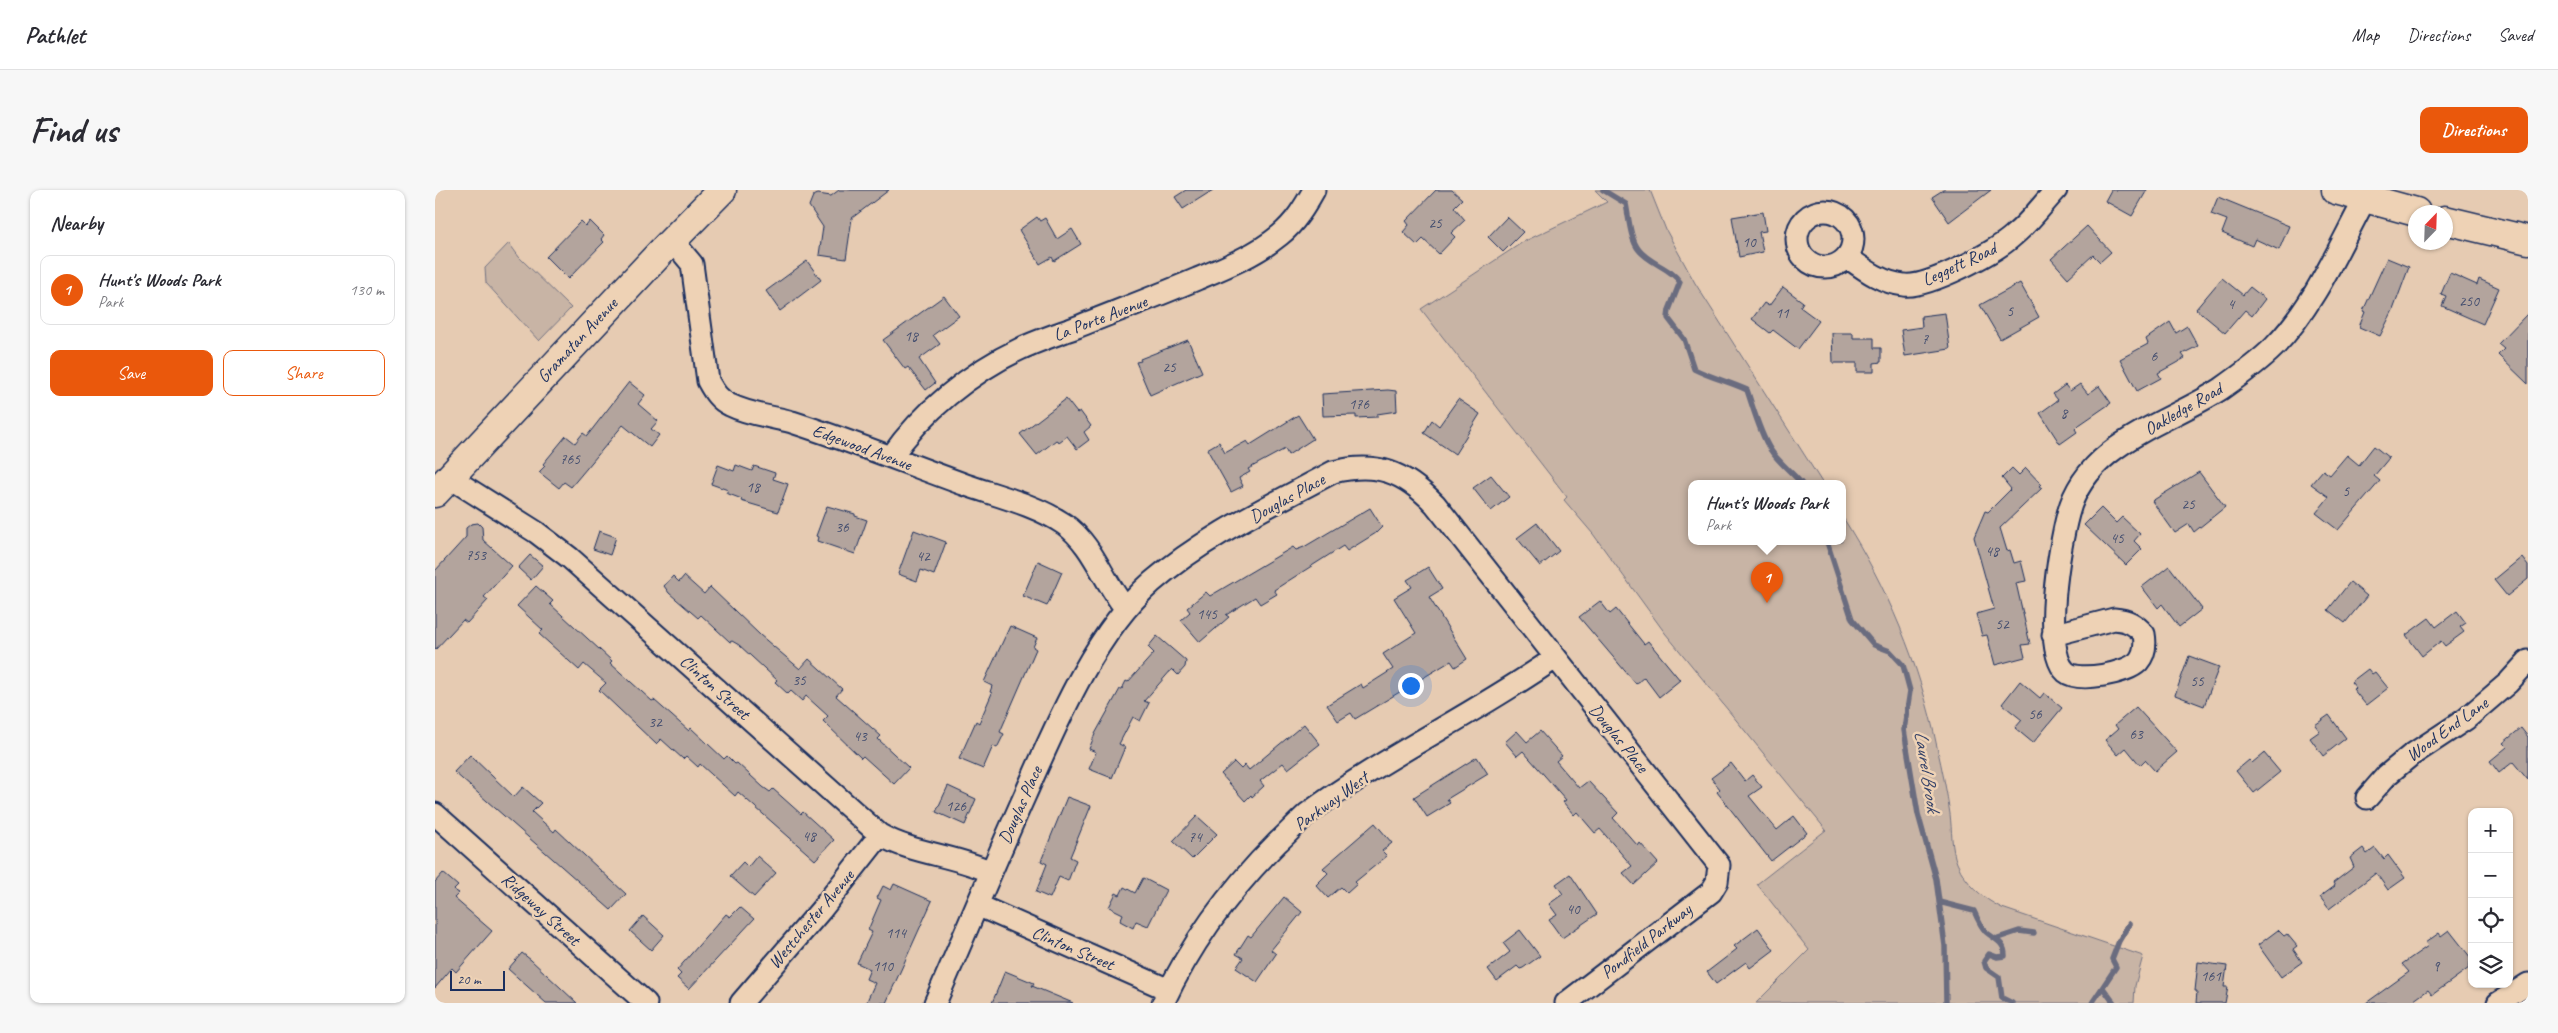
<!DOCTYPE html>
<html lang="en">
<head>
<meta charset="utf-8">
<style>
	:root { --surface:#fff; --page:#f7f7f7; --text:#2b2b33; --muted:#7c7c81; --line:#e1e1e2; --accent:#ea580c }
	body { margin:0; font-family:Caveat,sans-serif; background:var(--page); color:var(--text) }
	.controls { position:absolute; right:15px; bottom:15px; display:grid; overflow:hidden; border-radius:10px; box-shadow:0 1px 4px #0004 }
	.controls button { width:45px; height:45px; display:grid; place-items:center; padding:0; border:0; border-bottom:1px solid var(--line); background:var(--surface); color:var(--text); font:25px sans-serif }
	.compass { position:absolute; left:1973px; top:15px; width:45px; height:45px; border-radius:50%; background:var(--surface); box-shadow:0 1px 4px #0004; rotate:23deg }
	.scale { position:absolute; left:15px; bottom:12px; width:55px; box-sizing:border-box; padding-left:5px; border:2px solid #1b2f5e; border-top:0; font-size:14px; line-height:18px; white-space:nowrap; color:#1b2f5e; -webkit-text-stroke:4px #eed2b5; paint-order:stroke }
	.you { position:absolute; left:975px; top:495px; width:18px; height:18px; margin:-12px; border:4px solid #fff; border-radius:50%; background:#1a73e8; box-shadow:0 0 0 8px #1a73e833 }
	.badge { display:grid; place-items:center; width:32px; height:32px; border-radius:50%; background:var(--accent); color:#fff; font-size:16px; font-weight:700 }
	.pin { position:absolute; translate:-50% -41px; filter:drop-shadow(0 1px 2px #0008) }
	.pin::after { content:''; position:absolute; top:26px; width:18px; height:15px; background:inherit; clip-path:polygon(0 0,100% 0,50% 100%) }
	.popup { position:absolute; left:1253px; top:290px; width:158px; height:65px; box-sizing:border-box; display:grid; place-content:center; border-radius:10px; background:var(--surface); filter:drop-shadow(0 1px 4px #0005); font-size:16px; white-space:nowrap; color:var(--muted) }
	.popup b { font-size:19px; color:var(--text) }
	.popup::after { content:''; position:absolute; left:50%; top:100%; margin-left:-10px; border:10px solid transparent; border-top-color:var(--surface) }
	.list { margin:0; padding:0; list-style:none }
	h2 { display:flex; justify-content:space-between; align-items:center; height:65px; margin:0; padding:0 20px; font-size:21px }
	h2 small { font-size:16px; font-weight:400; color:var(--muted) }
	.list li { display:grid; grid-template-columns:32px 1fr auto; gap:15px; align-items:center; box-sizing:border-box; height:70px; margin:0 10px 10px; padding:0 10px; border:1px solid var(--line); border-radius:10px }
	.list b { display:block; font-size:19px; white-space:nowrap }
	.list p { margin:0; font-size:16px; white-space:nowrap; color:var(--muted) }
	.list em { font-size:16px; font-style:normal; color:var(--muted) }
	.actions { display:flex; gap:10px; padding:15px 20px }
	.actions a { flex:1; padding:11px 0; border:1px solid var(--accent); border-radius:10px; text-align:center; font-size:18px; color:var(--accent) }
	.actions .main { background:var(--accent); color:#fff }
	.icon { flex:none; width:28px; height:28px; fill:none; stroke:currentColor; stroke-width:2; stroke-linecap:round; stroke-linejoin:round }
	.map { position:relative; flex:none; width:2093px; height:813px; overflow:hidden; border-radius:10px }
	header { display:flex; align-items:center; gap:30px; box-sizing:border-box; height:70px; padding:0 25px; background:var(--surface); border-bottom:1px solid var(--line) }
	header strong { font-size:24px }
	nav { display:flex; gap:28px; margin-inline-start:auto; font-size:18px }
	.intro { display:flex; align-items:center; justify-content:space-between; box-sizing:border-box; height:120px; padding:0 30px }
	h1 { margin:0; font-size:35px }
	.button { padding:12px 22px; border-radius:10px; background:var(--accent); color:#fff; font-size:18px; font-weight:700 }
	main { display:flex; gap:30px; padding:0 30px }
	aside { flex:1; background:var(--surface); border-radius:10px; box-shadow:0 1px 4px #0004 }
	.map>svg:first-child { display:block }
	.green { fill:#c8b4a5; stroke:#727282 }
	.lines { fill:none; stroke-linecap:round; stroke-linejoin:round }
	.stream { stroke:#6b6c7f; stroke-width:5.5 }
	.building { fill:#b3a49d; stroke:#1b2f5e }
	.street-casing { stroke:#1b2f5e; stroke-width:25 }
	.secondary-casing { stroke:#1b2f5e; stroke-width:31 }
	.street { stroke:#eed2b5; stroke-width:21 }
	.secondary { stroke:#eed2b5; stroke-width:28 }
	.labels { text-anchor:middle; stroke-width:5; stroke-linejoin:round; paint-order:stroke }
	.number-label { font-size:15px; fill:#414c6e }
	.street-label { font-size:18px; fill:#1b2f5e; stroke:#eed2b5 }
	.water-label { font-size:19px; font-style:italic; fill:#364369; stroke:#eed2b5 }
</style>
</head>
<body>
<header>
<strong>Pathlet</strong>
<nav><a>Map</a><a>Directions</a><a>Saved</a></nav>
</header>
<div class="intro"><h1>Find us</h1><a class="button">Directions</a></div>
<main>
<aside>
<h2>Nearby<small></small></h2>
<ul class="list">
<li><span class="badge">1</span><div><b>Hunt's Woods Park</b><p>Park</p></div><em>130 m</em></li>
</ul>
<div class="actions"><a class="main">Save</a><a>Share</a></div>
</aside>
<div class="map">
<svg width="2093" height="813" viewBox="0 0 2093 813">
	<rect width="100%" height="100%" fill="#e6cbb2"/>
	<filter id="ink" filterUnits="userSpaceOnUse"><feTurbulence type="fractalNoise" baseFrequency=".02" numOctaves="2"/><feDisplacementMap in="SourceGraphic" scale="10" xChannelSelector="R" yChannelSelector="G"/><feConvolveMatrix kernelMatrix="1 2 1 2 8 2 1 2 1" color-interpolation-filters="sRGB"/></filter>
	<g filter="url(#ink)">
		<path class="green" d="M1160 0H1215L1231 40 1260 93 1388 294H1257V352H1407V326C1452 397 1485 474 1502 557 1507 579 1512 602 1515 624 1517 640 1516 658 1522 673 1531 694 1547 708 1567 718L1708 766 1700 796 1699 813H1321L1374 760 1322 694 1391 640 1230 443 1158 344 1129 310 1132 307 986 119 1088 52 1172 12Z
			M74 53 84 67 136 118 104 151 51 93 50 78Z"/>
		<g class="lines">
			<path class="stream" d="M1168 0 1191 14C1194 28 1195 49 1204 60 1215 74 1235 77 1245 92L1234 120 1233 128 1249 149 1259 179C1277 188 1295 192 1312 200 1319 220 1324 241 1335 259 1343 272 1357 282 1367 294
				M1392 352 1417 429 1439 455 1455 461 1468 475 1475 501 1469 540 1483 624 1501 689 1510 756 1511 813
				M1504 712 1539 721C1542 728 1546 737 1551 742 1560 750 1570 752 1570 766L1562 767 1554 764 1549 771 1551 778 1564 787 1567 808 1577 813
				M1563 748 1584 741 1599 743
				M1668 798 1679 813
				M1657 813 1681 777 1677 769 1684 751 1694 734"/>
		</g>
		<path class="building" d="M404 0H454L417 28 411 69 384 65 388 37 374 16 378 6 383 4 396 6Z
			M751 0H778L748 19 740 7Z
			M1001 0H1017L1027 9 1019 17 1030 30 1016 43 1020 47 1004 64 988 49 982 55 968 42 974 35 971 31Z
			M1508 0H1556L1514 32 1497 7Z
			M1676 0H1712L1697 26 1670 11Z
			M1783 7 1854 36 1844 60 1820 49 1817 56 1787 43 1792 30 1776 24Z
			M1328 22 1331 41 1324 42 1328 62 1304 67 1297 27Z
			M602 27 605 31 610 28 622 49 637 39 646 54 619 71 617 67 605 74 584 40Z
			M1072 27 1088 42 1068 62 1053 47Z
			M146 31 151 36 155 31 169 45 166 49 169 52 133 89 111 67Z
			M1652 36 1676 62 1665 72 1658 65 1633 88 1616 69Z
			M1952 68 1974 77 1958 120 1945 146 1924 137 1930 122 1928 121Z
			M372 71 386 90 345 121 331 101Z
			M2015 83 2042 95 2044 89 2064 98 2048 134 2007 116 2011 106 2006 104Z
			M1787 88 1808 105 1815 97 1830 109 1817 126 1810 120 1790 143 1761 119Z
			M1585 93 1604 127 1565 149 1545 115Z
			M1348 97 1368 112 1365 117 1384 131 1363 159 1338 140 1335 143 1317 129 1329 113 1334 116Z
			M509 106 524 126 498 145 505 154 484 169 500 193 491 200 473 177 470 179 448 150Z
			M1510 123 1515 159 1470 166 1466 140 1487 137 1486 126Z
			M2093 123V194L2063 165 2069 159 2063 154Z
			M1735 132 1741 143 1752 136 1763 156 1747 164 1750 168 1723 183 1726 188 1702 201 1685 169 1713 154 1711 149Z
			M1397 143H1418V148H1439V158H1446V172L1439 173V182H1422V173H1398Z
			M753 150 767 182 715 205 701 172 706 171 705 169Z
			M194 192 210 205 203 214 223 231 216 239 224 245 215 257 188 235 136 297 129 292 124 298 104 282 110 276 108 274 131 246 140 253 148 243 152 246Z
			M1645 194 1653 204 1664 196 1676 213 1644 235 1640 239 1642 242 1625 254 1605 223 1623 210 1618 204 1630 195 1635 201Z
			M953 200 961 201 962 221 942 224V227L921 228V225L888 226 887 204Z
			M631 209 642 223 645 221 656 236 649 242 654 250 642 259 632 246 624 252 621 250 602 265 585 244Z
			M1023 209 1045 224 1020 264 989 243 997 230 1004 236Z
			M863 225 878 249 853 265 850 259 813 279 815 282 804 288 808 296 796 302 772 259 784 252 790 263 812 251 815 255Z
			M1939 256 1954 268 1939 286 1945 291 1903 340 1881 323 1894 307 1876 294 1888 280 1895 285 1912 265 1924 275Z
			M283 275 299 281 301 275 317 281 319 276 340 283 338 289 353 294 343 322 306 311 307 309 291 303 293 300 276 294Z
			M1577 278 1584 285 1591 278 1606 294 1604 296 1607 298 1565 338 1572 361 1575 360 1579 373 1586 371 1591 391 1581 393 1595 454 1587 455 1590 467 1560 475 1552 445 1547 446 1541 424 1559 419 1539 347 1550 321 1553 322 1576 299 1567 288Z
			M1764 282 1790 317 1759 342 1754 334 1740 343 1717 311Z
			M1056 285 1074 307 1056 321 1038 298Z
			M392 316 420 324V326L432 330 420 364 382 351 383 347 381 346Z
			M935 318 947 337 941 343 912 361 908 356 839 400 842 404 825 414 820 407 791 425 794 427 765 452 746 430 755 422 752 418 771 402 775 406 858 357 861 360 869 357Z
			M1666 318 1681 333 1687 327 1705 344 1699 351 1707 359 1691 375 1649 335Z
			M43 333 47 337 48 350 77 376 49 407 53 410 32 433 28 430 0 460V381L31 347V338L36 334Z
			M1102 333 1124 361 1105 376 1082 348Z
			M479 340 511 352 499 385 486 380 482 391 463 384Z
			M164 341 181 347 175 365 158 359Z
			M95 365 108 376 96 390 83 378Z
			M2087 367 2093 375V389L2072 406 2059 390Z
			M603 371 627 382 612 416 588 406Z
			M1734 376 1767 419 1744 437 1727 414 1723 418 1707 397Z
			M993 377 1007 399 994 407 1032 469 1020 477 1016 471 920 529 916 523 903 531 892 515 926 494 928 498 958 479 948 464 981 443 959 408 977 397 972 390Z
			M238 386 244 392 249 386 269 404 275 397 325 445 365 479 374 469 407 499 401 506 446 546 443 549 474 578 459 594 428 566 426 568 388 531 393 526 371 506 367 511 356 501 353 504 340 492 342 490 304 455 297 451 295 452 266 425 263 428 234 403 229 396Z
			M1915 392 1932 406 1910 433 1893 420Z
			M101 396 118 411 115 414 177 471 175 473 217 511 219 510 254 541 256 538 289 569 292 566 300 574 302 573 328 597 335 602 338 599 366 624 368 622 399 650 380 670 303 602 300 606 265 574 263 577 251 566 248 569 226 549 221 554 164 500 171 493 149 474 144 480 104 444 108 440 82 416Z
			M1165 411 1175 424 1181 419 1209 454 1213 451 1245 490 1224 507 1209 487 1201 494 1144 427Z
			M2022 421 2031 433 2025 437 2029 442 2010 456 2006 451 1987 466 1971 445 1994 428 2001 437Z
			M575 436 602 448 598 457 601 459 565 542 569 544 562 558 558 556 548 579 524 569 541 531 544 533 557 503 555 502 557 496 549 492Z
			M722 446 751 471 750 477 743 485 737 479 709 511 714 513 705 531 698 527 684 554 690 557 677 588 654 579 661 562 654 559 660 544 685 499H687L691 491 693 492 719 463 713 457Z
			M1754 466 1784 477 1769 516 1740 505Z
			M1933 479 1937 484 1940 482 1953 498 1931 515 1918 499 1921 498 1916 492Z
			M1585 491 1605 508 1609 503 1627 518 1598 553 1580 538 1587 530 1567 514Z
			M1701 517 1742 562 1720 581 1710 570 1705 575 1691 558 1683 565 1670 550 1683 539 1680 535Z
			M1894 525 1911 548 1888 566 1875 548 1885 541 1880 535Z
			M869 534 885 554 853 579 848 573 825 591 829 596 817 607 816 605 810 611 786 584 799 572 806 579 810 575 814 580Z
			M2086 538 2093 547V590L2078 572 2064 583 2055 571 2072 557 2068 553Z
			M1082 541 1092 552 1105 541 1127 566 1121 571 1144 598 1153 591 1183 623 1178 628 1203 656 1205 653 1223 673 1199 695 1188 683 1197 676 1165 639 1160 643 1142 622 1139 625 1128 612 1131 610 1088 561 1082 566 1070 552Z
			M1829 563 1845 582 1819 603 1801 581 1814 570 1817 573Z
			M35 565 79 607 88 597 106 613 97 622 119 642 121 639 191 704 176 720 19 582Z
			M1042 567 1053 584 1012 609 1015 613 992 627 979 607Z
			M1296 573 1310 591 1317 585 1327 597 1314 606 1342 640 1359 626 1372 643 1336 671 1282 602 1285 599 1276 588Z
			M513 596 541 609 530 635 501 622Z
			M632 607 656 616 635 667 641 670 633 691 624 687 615 708 601 702 612 674 606 671Z
			M762 626 782 644 757 669 738 651Z
			M940 633 957 653 947 661 952 666 920 692 922 694 912 703 906 697 893 708 881 695 893 683 888 678Z
			M1928 658 1932 664 1940 658 1949 669 1953 665 1970 688 1953 700 1941 683 1894 719 1885 707 1900 696 1898 693 1919 677 1915 668Z
			M322 666 341 683 319 707 295 686 308 672 313 677Z
			M8 683 23 696 19 700 24 703 19 708 57 741 21 782 17 778 0 798V692Z
			M1135 684 1162 724 1127 748 1114 730 1122 725 1114 714 1128 704 1121 694Z
			M708 688 731 700 713 736 701 731 698 738 685 731 688 724 674 717 681 703 685 705 689 697 700 703Z
			M459 694 497 711 451 813H431L440 793 431 789 435 779 422 773 437 742 433 740 446 710 442 708 448 696 456 700Z
			M849 707 867 722 836 760 841 764 822 792 801 778 808 768 801 764 813 745 816 747Z
			M305 717 319 729 254 799 242 788 246 784 242 780 291 724 295 727Z
			M208 726 229 745 216 760 195 741Z
			M1323 738 1339 760 1315 778 1311 772 1281 794 1272 782 1302 759 1299 756Z
			M1085 740 1105 766 1088 778 1085 779 1082 776 1062 791 1053 779 1075 762 1068 753Z
			M1843 740 1849 746 1852 744 1862 756 1858 759 1867 772 1846 787 1823 755Z
			M2014 740 2036 768 2034 778 1997 805 1993 800 1975 813H1931L1974 782 1967 774 1993 756 1990 753 2004 743 2006 746Z
			M87 763 96 770 142 813H111L73 779Z
			M1763 772 1792 776 1789 797H1793L1790 813H1761L1762 801H1760Z
			M570 781 599 793 597 796 638 813H557Z"/>
		<g class="lines">
			<defs>
				<path id="street" d="M1362 49a28 28 0 1 1 56 0a28 28 0 1 1-56 0Z
					M237 50 257 74 273 191C279 202 284 210 295 215 315 225 336 226 357 232 416 251 473 274 531 295 563 306 601 315 629 334 658 354 669 393 691 419
					M1412 67C1430 80 1447 93 1469 95 1493 98 1561 62 1579 45 1595 32 1607 15 1621 0
					M456 267C487 222 536 182 585 159 604 150 623 144 642 137 682 121 722 106 762 89 791 77 821 65 845 45 860 33 870 16 879 0
					M14 287 101 342 135 368 445 645C479 664 520 665 556 682
					M1618 445 1679 429C1693 430 1700 434 1709 444 1711 455 1710 464 1703 472 1692 483 1644 493 1631 482 1606 460 1625 354 1633 324 1651 253 1732 234 1786 199 1803 187 1824 172 1839 157 1879 116 1903 59 1930 9
					M1932 608 1952 585 1975 566 2031 529 2073 493 2093 471
					M0 624 211 813
					M542 715 734 800
					M306 813 386 720 445 645
					M500 813C530 744 559 674 590 605 621 535 659 443 717 392 770 346 837 315 898 282 942 271 969 282 1000 314L1284 675 1282 692 1276 702 1131 813
					M728 813C756 753 795 700 842 653 852 644 862 633 872 624 950 566 1040 524 1120 468
					M2063 813 2093 794"/>
				<path id="secondary" d="M1901 0 1981 22
					M2010 30 2093 50
					M0 303 226 62 287 0"/>
			</defs>
			<use href="#street" class="street-casing"/>
			<use href="#secondary" class="secondary-casing"/>
			<use href="#street" class="street"/>
			<use href="#secondary" class="secondary"/>
		</g>
	</g>
	<g class="labels">
		<g class="number-label">
			<text x="1000" y="38">25</text>
			<text x="1314" y="57">10</text>
			<text x="2034" y="116">250</text>
			<text x="1796" y="119">4</text>
			<text x="1575" y="126">5</text>
			<text x="1347" y="128">11</text>
			<text x="476" y="151">18</text>
			<text x="1490" y="154">7</text>
			<text x="1719" y="171">6</text>
			<text x="734" y="182">25</text>
			<text x="924" y="219">176</text>
			<text x="1629" y="228">8</text>
			<text x="135" y="274">765</text>
			<text x="318" y="302">18</text>
			<text x="1911" y="306">5</text>
			<text x="1753" y="319">25</text>
			<text x="407" y="342">36</text>
			<text x="1682" y="353">45</text>
			<text x="1557" y="366">48</text>
			<text x="41" y="370">753</text>
			<text x="488" y="371">42</text>
			<text x="772" y="429">145</text>
			<text x="1567" y="439">52</text>
			<text x="364" y="495">35</text>
			<text x="1762" y="496">55</text>
			<text x="1600" y="529">56</text>
			<text x="220" y="537">32</text>
			<text x="1701" y="549">63</text>
			<text x="425" y="551">43</text>
			<text x="521" y="621">126</text>
			<text x="374" y="651">48</text>
			<text x="760" y="652">74</text>
			<text x="1138" y="724">40</text>
			<text x="461" y="748">114</text>
			<text x="448" y="781">110</text>
			<text x="2001" y="781">9</text>
			<text x="1776" y="791">161</text>
		</g>
		<g class="street-label">
			<text transform="translate(1524 74) rotate(-25)" y="6">Leggett Road</text>
			<text transform="translate(665 128) rotate(-21)" y="6">La Porte Avenue</text>
			<text transform="translate(142 150) rotate(-47)" y="6">Gramatan Avenue</text>
			<text transform="translate(1748 219) rotate(-30)" y="6">Oakledge Road</text>
			<text transform="translate(427 257) rotate(20)" y="6">Edgewood Avenue</text>
			<text transform="translate(852 308) rotate(-29)" y="6">Douglas Place</text>
			<text transform="translate(280 497) rotate(42)" y="6">Clinton Street</text>
			<text transform="translate(2012 539) rotate(-36)" y="6">Wood End Lane</text>
			<text transform="translate(1184 548) rotate(51)" y="6">Douglas Place</text>
			<text transform="translate(896 611) rotate(-36)" y="6">Parkway West</text>
			<text transform="translate(585 615) rotate(-66)" y="6">Douglas Place</text>
			<text transform="translate(106 719) rotate(42)" y="6">Ridgeway Street</text>
			<text transform="translate(376 729) rotate(-50)" y="6">Westchester Avenue</text>
			<text transform="translate(1211 751) rotate(-38)" y="6">Pondfield Parkway</text>
			<text transform="translate(638 758) rotate(23)" y="6">Clinton Street</text>
		</g>
		<g class="water-label">
			<text transform="translate(1493 581) rotate(81)" y="7">Laurel Brook</text>
		</g>
	</g>
</svg>
<div class="controls">
<button>+</button>
<button>−</button>
<button><svg class="icon" aria-label="locate" viewBox="0 0 24 24"><circle cx="12" cy="12" r="6"/><path d="M12 2v4M12 18v4M2 12h4M18 12h4"/></svg></button>
<button><svg class="icon" aria-label="layers" viewBox="0 0 24 24"><path d="M12 4l9 5-9 5-9-5zM3 14l9 5 9-5"/></svg></button>
</div>
<svg class="compass" viewBox="-18 -18 36 36"><path d="M0-13l5 13h-10z" fill="#e53935"/><path d="M0 13l5-13h-10z" fill="#7c7c81"/></svg>
<div class="scale">20 m</div>
<div class="you"></div>
<div class="pin badge" style="left:1332px;top:413px">1</div>
<div class="popup"><b>Hunt's Woods Park</b>Park</div>
</div>
</main>
</body>
</html>
